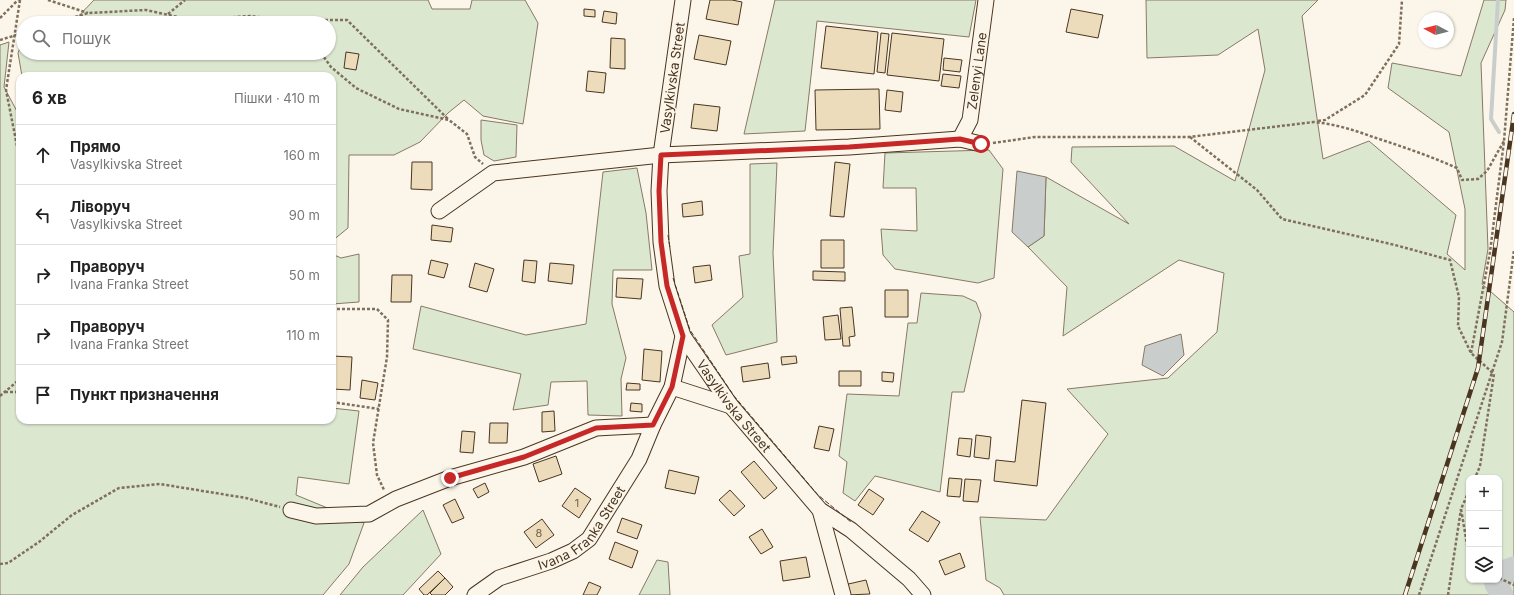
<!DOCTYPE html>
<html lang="uk">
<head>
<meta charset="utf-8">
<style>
	:root { --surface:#fff; --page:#f6f6f6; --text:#222; --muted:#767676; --line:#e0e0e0 }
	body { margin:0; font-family:Inter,sans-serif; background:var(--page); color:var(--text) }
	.controls { position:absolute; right:12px; bottom:12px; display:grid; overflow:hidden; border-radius:8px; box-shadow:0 1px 3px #0004 }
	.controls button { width:36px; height:36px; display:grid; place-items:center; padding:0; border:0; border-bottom:1px solid var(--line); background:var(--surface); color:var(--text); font:20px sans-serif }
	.compass { position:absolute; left:1418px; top:12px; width:36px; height:36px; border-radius:50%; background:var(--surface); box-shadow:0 1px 3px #0004; rotate:277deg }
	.stop { position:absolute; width:12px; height:12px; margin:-9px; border:3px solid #c62828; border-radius:50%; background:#fff }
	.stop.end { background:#c62828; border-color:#fff; box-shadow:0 1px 4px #0008 }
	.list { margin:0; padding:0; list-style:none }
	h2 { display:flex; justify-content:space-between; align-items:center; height:52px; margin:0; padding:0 16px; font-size:17px }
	h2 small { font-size:13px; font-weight:400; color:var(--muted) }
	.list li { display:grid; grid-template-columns:26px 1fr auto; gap:12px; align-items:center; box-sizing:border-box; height:60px; padding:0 16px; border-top:1px solid var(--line) }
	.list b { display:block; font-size:15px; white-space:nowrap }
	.list p { margin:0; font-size:13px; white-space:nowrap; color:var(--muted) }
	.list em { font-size:13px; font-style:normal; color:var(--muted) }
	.icon { flex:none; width:22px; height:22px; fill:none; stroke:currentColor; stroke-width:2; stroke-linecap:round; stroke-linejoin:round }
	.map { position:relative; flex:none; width:1514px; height:595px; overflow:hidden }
	.search { position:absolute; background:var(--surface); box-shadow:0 1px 3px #0004; left:16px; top:16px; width:320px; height:44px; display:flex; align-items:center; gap:10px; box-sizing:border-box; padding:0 14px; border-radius:22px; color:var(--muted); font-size:15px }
	.panel { position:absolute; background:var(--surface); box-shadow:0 1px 3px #0004; left:16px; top:72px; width:320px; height:352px; border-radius:12px }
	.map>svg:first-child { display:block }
	.green { fill:#dce7d0; stroke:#887966; fill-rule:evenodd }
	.water { fill:#c9cecd; stroke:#887966 }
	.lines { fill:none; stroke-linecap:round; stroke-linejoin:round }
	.stream { stroke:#c9cecd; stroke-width:4 }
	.river { stroke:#c9cecd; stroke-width:23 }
	.building { fill:#ecdcbc; stroke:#4a3520 }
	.minor-casing { stroke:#4a3520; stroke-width:17 }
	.path { stroke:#7f6f5c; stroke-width:2.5; stroke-dasharray:3 2; stroke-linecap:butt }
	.minor { stroke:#fbf6e9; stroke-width:15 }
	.rail-casing { stroke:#4a3520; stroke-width:4.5 }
	.rail { stroke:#fbf6e9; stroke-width:3; stroke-dasharray:9; stroke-linecap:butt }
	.fence { stroke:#4a3520; stroke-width:1; stroke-dasharray:5 2; stroke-linecap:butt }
	.route { stroke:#c62828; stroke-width:5 }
	.labels { text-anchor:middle; stroke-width:3; stroke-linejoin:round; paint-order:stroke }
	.number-label { font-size:11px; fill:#725f47 }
	.street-label { font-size:13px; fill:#4a3520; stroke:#fbf6e9 }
</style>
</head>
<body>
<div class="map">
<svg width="1514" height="595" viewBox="0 0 1514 595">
	<rect width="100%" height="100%" fill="#fbf6e9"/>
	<path class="green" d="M94 0H428L432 9H470L472 0H525L538 23 523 124 483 116 464 100 448 113 420 142 394 155H349L348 228 332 241V76H22L18 53 23 40V53H329V23H72Z
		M775 0H976L969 37 817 21 805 131 744 134Z
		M1146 0H1318L1302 16 1323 159 1369 141 1456 215 1447 254 1465 270V209L1449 132 1388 88 1392 63 1461 76 1484 0H1506L1505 10 1481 63 1488 249 1482 284 1514 312V595H1004L1000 588 986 580 980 517 1046 520 1108 434 1067 389 1168 378 1217 332 1224 273 1179 260 1063 336 1067 287 1028 247 1044 236 1046 177 1129 224 1071 162 1072 147 1174 146 1235 181 1265 70 1258 29 1218 55 1147 58ZM1469 478H1499V580H1469Z
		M9 42 4 87 20 117V420H332V408L359 411 349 484 298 477 296 495 364 523 349 564 323 595H0V45Z
		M481 120 517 125 516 157 494 161 484 155 481 140Z
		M989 150 1003 169 994 278 978 283 895 269 883 255 881 229 917 231 916 188H883L885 153Z
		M777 163 773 253 777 342 726 355 712 325 743 297 739 256 750 254V164Z
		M637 168 646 213 652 270H613L612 304 626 358 621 379 622 416 588 415 587 381 551 382 548 405 513 410 521 374 413 349 421 306 526 335 586 324 603 172Z
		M332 254 341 258 359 254V302L332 304Z
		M921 293 963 296 976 302 981 315 964 392H952L940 492 875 476 855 501 843 493 847 462 839 456 847 394 899 396 908 323H917Z
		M423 510 441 554 403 595H340L363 567Z
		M657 560 668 562 670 595H639Z"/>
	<path class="water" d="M1017 171 1046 177 1044 236 1028 247 1012 232Z
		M1181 334 1184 355 1163 376 1142 365 1145 346Z"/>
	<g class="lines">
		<path class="stream" d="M1498 0 1491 119 1499 132"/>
		<path class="river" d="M1502 595 1496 584 1508 570 1514 568"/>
	</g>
	<path class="building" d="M710 0H732L742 2 738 25 706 19Z
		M584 9 595 10V17L584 16Z
		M1071 9 1103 15 1098 38 1066 32Z
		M604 11 617 13 616 24 602 22Z
		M826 26 878 32 874 74 821 68Z
		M881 33 889 34 885 73 877 72Z
		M892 33 944 39 939 81 887 75Z
		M699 35 731 41 726 65 694 59Z
		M611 38 625 39V69L610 68Z
		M346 52 359 54 356 70 344 68Z
		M944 58 962 60 960 72 943 70Z
		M588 71 606 73 604 93 586 91Z
		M943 74 961 76 959 88 941 86Z
		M879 89 880 129 816 130 815 90Z
		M887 90 903 92 901 112 885 110Z
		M694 104 720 107 717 131 691 128Z
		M412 162H432V190L411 189Z
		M835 162 850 164 844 217 830 216Z
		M702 201 703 215 683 217 682 204Z
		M432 225 453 228 451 242 431 240Z
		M821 240H844V268H821Z
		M431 260 448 264 444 278 428 274Z
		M524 260 537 261 535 283 522 281Z
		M475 263 494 269 487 292 469 287Z
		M550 263 574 265 572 284 548 281Z
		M710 265 712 280 695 283 693 267Z
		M813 271 845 272V281L813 280Z
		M392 275H412L411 302H391Z
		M617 278 643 279 641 299 616 297Z
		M885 290H908V317H885Z
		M852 307 855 336 849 337 850 346H843L840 308Z
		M838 315 841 339 825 340 823 317Z
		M644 349 662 351 660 382 642 380Z
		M332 356 352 357 350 390 332 389Z
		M796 356 797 363 782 365 781 357Z
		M768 363 770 378 743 382 741 367Z
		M839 371H861V386H839Z
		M882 372 894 373 893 382 882 381Z
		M362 380 378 383 375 400 360 398Z
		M627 383 640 384V390H626Z
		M1022 400 1046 403 1037 486 994 481 996 460 1015 462Z
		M631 403 642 404V412L630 411Z
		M554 411 555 431 542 432V412Z
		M490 423H508L507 443H489Z
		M819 426 834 429 829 451 814 448Z
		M462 431 475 432 473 453 460 452Z
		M976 435 991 437 989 459 974 457Z
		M959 438 972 439 970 457 957 455Z
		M556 456 562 474 539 482 533 464Z
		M754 461 777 488 764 499 741 472Z
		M669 470 699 477 695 494 665 488Z
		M949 478 962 479 960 497 947 496Z
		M965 479 981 480 978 502 963 501Z
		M485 483 489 492 478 498 473 489Z
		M575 488 591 499 579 518 562 506Z
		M869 489 884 499 873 515 858 505Z
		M730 490 745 506 734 516 719 500Z
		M455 499 464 518 452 523 443 505Z
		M922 511 940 522 928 542 909 530Z
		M622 518 642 525 637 539 617 532Z
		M542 519 554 535 536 548 524 532Z
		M762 529 773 547 761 554 749 537Z
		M615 542 638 551 632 568 609 559Z
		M960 553 965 567 945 575 939 561Z
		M806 557 810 577 783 581 780 561Z
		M438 571 445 578 427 595H424L419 589Z
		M445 578 453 587 445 595H432L430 593Z
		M866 580 870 594 847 595 844 585Z
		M589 582 601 587 597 595H583Z"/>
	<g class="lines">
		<defs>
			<g id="minor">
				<path id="s1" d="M683 0 661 155 659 191 661 242 667 286 683 336 731 406 820 510 851 530 909 579 923 595"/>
				<path id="s2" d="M960 139 970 120 986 0"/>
				<path d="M439 211 493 173 661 155 849 147 960 139 981 144"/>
				<path d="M672 387 731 406"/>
				<path d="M291 510 316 516 369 514 396 499 450 478 524 457 596 428 653 425"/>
				<path d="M820 510 843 595"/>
				<path id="s3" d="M475 595 499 578 551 561 573 551 589 539 639 459 653 425 672 387 683 336"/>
			</g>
		</defs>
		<use href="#minor" class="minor-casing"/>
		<path class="path" d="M20 0 6 90 20 161
			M48 0 88 13
			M168 14 185 0
			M0 18 18 0
			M285 20H347L449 120
			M56 23 88 13 146 10 200 22 220 18 250 16 284 20 289 23
			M0 40 23 33
			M321 53 331 67 356 88 399 109 449 120 467 134 475 157 483 164
			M1318 121 1325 120 1365 95 1399 44 1402 0
			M1190 137 1257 190 1282 219 1395 245 1450 260 1459 297 1458 326 1471 353 1494 374 1480 466 1475 478
			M993 143 1035 137H1189L1314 122C1335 124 1354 130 1373 137 1401 146 1430 156 1457 168L1462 180 1478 179 1487 171 1504 141
			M332 309H377L388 320 387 357 373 443 377 475 384 490
			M1471 353 1490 252 1504 141 1514 18
			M5 392H20
			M0 396 20 379
			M332 402 379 409
			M1469 491 1461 509 1469 556
			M0 564 8 563 39 542 72 515 119 488 160 484 246 498 280 507
			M1499 578 1514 585
			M1419 595 1502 342 1514 250
			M1448 595 1461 509"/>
		<use href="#minor" class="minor"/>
		<defs>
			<path id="rail" d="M1405 595 1478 368 1514 114"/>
		</defs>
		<use href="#rail" class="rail-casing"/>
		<use href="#rail" class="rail"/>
		<path class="fence" d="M668 235 670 248
			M673 278 690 330 734 396 818 495 851 522"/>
	</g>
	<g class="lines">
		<path class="route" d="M450 478 524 457 596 428 653 425 672 387 683 336 667 286 661 242 659 191 661 155 849 147 960 139 981 144"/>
	</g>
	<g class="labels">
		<g class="number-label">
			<text x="577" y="507">1</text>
			<text x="539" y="537">8</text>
		</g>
		<g class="street-label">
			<text dy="5" stroke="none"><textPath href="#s2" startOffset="71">Zelenyi Lane</textPath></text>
			<text transform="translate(672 78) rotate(-82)" y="5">Vasylkivska Street</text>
			<text dy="5" stroke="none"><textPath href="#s1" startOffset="427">Vasylkivska Street</textPath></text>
			<text dy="5" stroke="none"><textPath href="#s3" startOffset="130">Ivana Franka Street</textPath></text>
		</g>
	</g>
</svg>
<div class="controls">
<button>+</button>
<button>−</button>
<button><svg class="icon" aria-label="layers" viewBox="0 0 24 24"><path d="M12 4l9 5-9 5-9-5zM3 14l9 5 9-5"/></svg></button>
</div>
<svg class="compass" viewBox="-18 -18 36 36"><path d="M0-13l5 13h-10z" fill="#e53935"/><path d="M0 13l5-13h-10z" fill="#767676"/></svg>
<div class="stop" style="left:981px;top:144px"></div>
<div class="stop end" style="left:450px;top:478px"></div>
<div class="search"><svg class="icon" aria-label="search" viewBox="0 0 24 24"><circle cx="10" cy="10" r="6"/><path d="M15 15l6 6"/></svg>Пошук</div>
<section class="panel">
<h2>6 хв<small>Пішки · 410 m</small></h2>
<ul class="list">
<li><svg class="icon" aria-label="ahead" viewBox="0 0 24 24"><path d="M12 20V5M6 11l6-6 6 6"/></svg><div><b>Прямо</b><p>Vasylkivska Street</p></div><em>160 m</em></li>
<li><svg class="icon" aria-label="left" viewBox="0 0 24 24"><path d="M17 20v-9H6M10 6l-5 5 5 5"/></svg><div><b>Ліворуч</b><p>Vasylkivska Street</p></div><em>90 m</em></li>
<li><svg class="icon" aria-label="right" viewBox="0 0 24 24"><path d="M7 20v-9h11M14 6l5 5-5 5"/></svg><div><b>Праворуч</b><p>Ivana Franka Street</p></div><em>50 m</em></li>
<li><svg class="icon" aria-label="right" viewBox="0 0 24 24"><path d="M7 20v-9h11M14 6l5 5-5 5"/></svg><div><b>Праворуч</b><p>Ivana Franka Street</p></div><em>110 m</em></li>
<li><svg class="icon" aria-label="arrive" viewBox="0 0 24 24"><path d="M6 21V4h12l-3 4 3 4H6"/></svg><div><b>Пункт призначення</b></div></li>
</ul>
</section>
</div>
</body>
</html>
